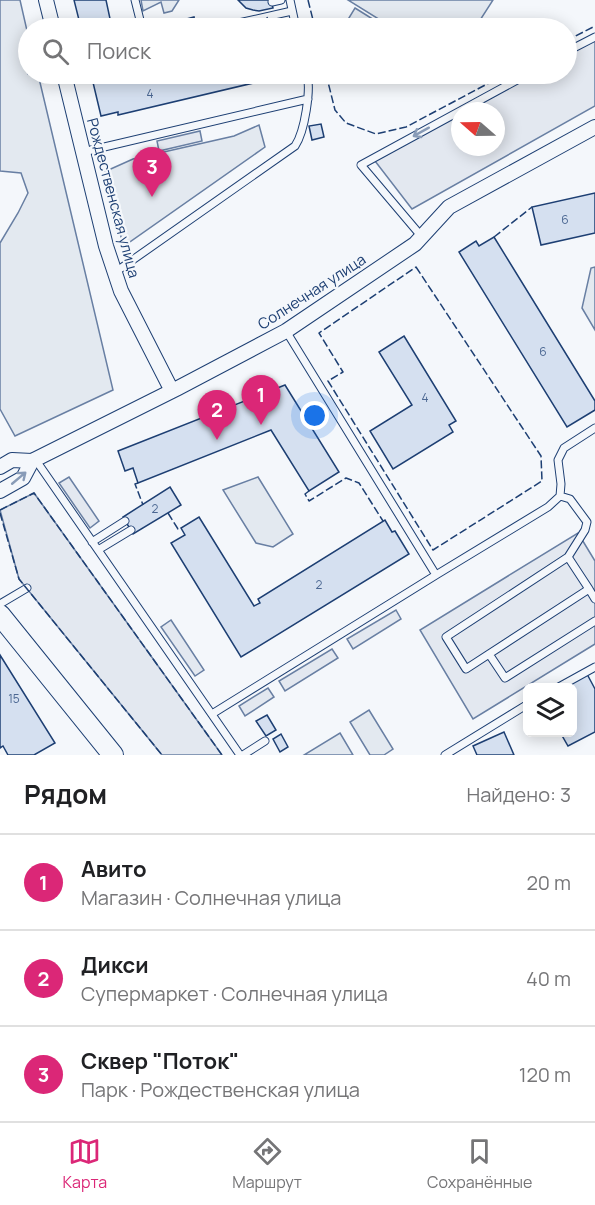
<!DOCTYPE html>
<html lang="ru">
<head>
<meta charset="utf-8">
<style>
	:root { --surface:#fff; --page:#f6f6f6; --text:#202124; --muted:#757577; --line:#e0e0e0; --accent:#db2777 }
	body { margin:0; font-family:Manrope,sans-serif; background:var(--page); color:var(--text) }
	.controls { position:absolute; right:18px; bottom:18px; display:grid; overflow:hidden; border-radius:9px; box-shadow:0 3px 15px #0003 }
	.controls button { width:54px; height:54px; display:grid; place-items:center; padding:0; border:0; border-bottom:2px solid var(--line); background:var(--surface); color:var(--text); font:30px sans-serif }
	.compass { position:absolute; left:451px; top:102px; width:54px; height:54px; border-radius:50%; background:var(--surface); box-shadow:0 3px 15px #0003; rotate:290deg }
	.you { position:absolute; left:315px; top:416px; width:21px; height:21px; margin:-15px; border:4px solid #fff; border-radius:50%; background:#1a73e8; box-shadow:0 0 0 9px #1a73e833 }
	.badge { display:grid; place-items:center; width:39px; height:39px; border-radius:50%; background:var(--accent); color:#fff; font-size:20px; font-weight:700 }
	.pin { position:absolute; translate:-50% -50px; filter:drop-shadow(0 2px 3px #0008) }
	.pin::after { content:''; position:absolute; top:32px; width:21px; height:18px; background:inherit; clip-path:polygon(0 0,100% 0,50% 100%) }
	.list { margin:0; padding:0; list-style:none }
	h2 { display:flex; justify-content:space-between; align-items:center; height:78px; margin:0; padding:0 24px; font-size:26px }
	h2 small { font-size:20px; font-weight:400; color:var(--muted) }
	.list li { display:grid; grid-template-columns:39px 1fr auto; gap:18px; align-items:center; box-sizing:border-box; height:96px; padding:0 24px; border-top:2px solid var(--line) }
	.list b { display:block; font-size:22px; white-space:nowrap }
	.list p { margin:0; font-size:20px; white-space:nowrap; color:var(--muted) }
	.list em { font-size:20px; font-style:normal; color:var(--muted) }
	.icon { flex:none; width:33px; height:33px; fill:none; stroke:currentColor; stroke-width:2; stroke-linecap:round; stroke-linejoin:round }
	.map { position:relative; flex:none; width:595px; height:755px; overflow:hidden }
	.search { position:absolute; background:var(--surface); box-shadow:0 3px 15px #0003; left:18px; right:18px; top:18px; height:66px; display:flex; align-items:center; gap:15px; box-sizing:border-box; padding:0 21px; border-radius:33px; color:var(--muted); font-size:22px }
	.sheet { height:366px; background:var(--surface) }
	nav { display:flex; justify-content:space-around; align-items:center; box-sizing:border-box; height:84px; border-top:2px solid var(--line); background:var(--surface); font-size:16px; color:var(--muted) }
	nav a { display:grid; justify-items:center; gap:3px }
	nav .on { color:var(--accent) }
	.map>svg:first-child { display:block }
	.green { fill:#e3e9f0; stroke:#687fa3; stroke-width:1.5 }
	.parking { fill:#e3e8f0; stroke:#687fa3; stroke-width:1.5 }
	.building { fill:#d5e0f0; stroke:#1d3f73; stroke-width:1.5 }
	.lines { fill:none; stroke-linecap:round; stroke-linejoin:round }
	.lane-casing { stroke:#1d3f73; stroke-width:9 }
	.street-casing { stroke:#1d3f73; stroke-width:16 }
	.secondary-casing { stroke:#1d3f73; stroke-width:22 }
	.lane { stroke:#f4f7fb; stroke-width:7 }
	.street { stroke:#f4f7fb; stroke-width:14 }
	.secondary { stroke:#f4f7fb; stroke-width:20 }
	.fence { stroke:#1d3f73; stroke-width:1.5; stroke-dasharray:8 3; stroke-linecap:butt }
	.oneway { stroke:#889bb7 }
	.labels { text-anchor:middle; stroke-width:4.5; stroke-linejoin:round; paint-order:stroke }
	.number-label { font-size:12px; fill:#4b6792 }
	.street-label { font-size:15px; fill:#1d3f73; stroke:#f4f7fb }
</style>
</head>
<body>
<div class="map">
<svg width="595" height="755" viewBox="0 0 595 755">
	<rect width="100%" height="100%" fill="#f4f7fb"/>
	<path class="green" d="M0 0H20L28 35V74H38L113 390 15 436 0 409V243L18 213 28 193 21 173 0 171Z
		M141 0H179L172 11 164 13 161 2 143 11Z
		M348 0H493L475 28H393Z
		M355 8 387 28H347L344 26Z
		M259 125 265 147 124 246 116 221 104 172 133 159 234 136Z
		M595 267V330L582 308 591 268Z
		M258 477 293 534 273 547 256 543 223 490Z
		M369 710 393 749 384 755H370L350 722Z
		M340 733 353 755H304Z"/>
	<path class="parking" d="M595 40V106L412 209 375 161 460 114V147H496V111H465L534 74H566L567 55Z
		M200 131 202 141 159 151 157 141Z
		M69 477 99 521 90 528 59 483Z
		M34 493 222 755H162L19 579 0 510Z
		M578 533 595 561V644L473 719 420 630Z
		M396 610 401 619 353 649 347 639Z
		M171 620 204 670 195 676 161 627Z
		M332 649 338 658 285 691 279 681Z
		M268 688 274 697 245 716 239 706Z"/>
	<path class="building" d="M74 0H106L112 28H81Z
		M238 0H271L273 8 259 11 253 10 246 8Z
		M194 17 196 27 181 28 179 21Z
		M91 74H123L124 77 137 74H283V76L118 115V112L101 116Z
		M321 124 324 137 312 140 309 126Z
		M595 193V233L541 245 532 207Z
		M494 237 595 401V410L567 427 459 252 476 241 479 246Z
		M404 336 456 421 449 425 453 432 393 469 370 431 412 405 379 352Z
		M285 385 339 472 309 491 271 430 138 483 133 468 125 471 118 451Z
		M170 487 181 505 133 534 123 517Z
		M199 517 254 606 260 603 258 599 385 520 392 532 395 531 409 554 241 657 171 543 185 535 181 528Z
		M0 655 55 743 34 755H8L3 746 0 748Z
		M587 674 595 689V732L568 746 560 732H572V688H561Z
		M267 715 276 730 266 736 256 721Z
		M504 732 514 755H477L473 746Z
		M281 734 288 747 280 752 273 739Z"/>
	<g class="lines">
		<defs>
			<path id="lane" d="M135 0 142 28
				M290 0 296 28
				M272 2 281 0
				M216 28 292 11
				M566 52 595 37
				M83 152 308 99
				M422 237 361 165 528 74
				M114 273 295 146C305 131 311 90 307 74
				M35 459 240 755
				M560 496 570 499 587 522 585 530 568 557 446 637 466 669 589 589 568 557
				M92 542 125 521
				M98 550 131 530
				M436 575 548 507 560 496 561 484 558 460 564 448 595 428
				M589 589 595 599
				M0 604 27 588
				M489 654 505 678 595 621
				M557 688 595 667
				M212 714 436 575 286 331
				M243 755 265 741
				M445 755 528 704"/>
			<path id="street" d="M46 0 53 28
				M64 74 106 246 121 291 172 391
				M32 461 178 388 286 331 415 244 449 207 595 127
				M0 467 12 460 32 461
				M0 491 23 478 32 461"/>
			<path id="secondary" d="M0 615 113 755"/>
		</defs>
		<use href="#lane" class="lane-casing"/>
		<use href="#street" class="street-casing"/>
		<use href="#secondary" class="secondary-casing"/>
		<use href="#lane" class="lane"/>
		<use href="#street" class="street"/>
		<use href="#secondary" class="secondary"/>
		<path class="fence" d="M308 0 315 28
			M267 17 269 28
			M566 41 595 26
			M326 74 335 110 346 123 376 134 406 127 506 74
			M494 237 532 207
			M416 267 541 456 542 481 433 550 328 381 343 372 319 333Z
			M138 483 135 484 143 505
			M309 491 305 494 309 501 346 478 359 483 383 521
			M0 510 34 493 222 755
			M0 513 19 579 162 755
			M168 513 178 529 181 528"/>
	</g>
	<defs><path id="oneway-shaft" d="M-6 0H5M1.5-3L5.5 0L1.5 3" fill="none" stroke-width="1.6" stroke-linecap="round" stroke-linejoin="round" transform="scale(1.5)"/></defs>
	<g class="oneway">
		<use href="#oneway-shaft" transform="translate(421 132) rotate(151)"/>
		<use href="#oneway-shaft" transform="translate(19 478) rotate(-40)"/>
	</g>
	<g class="labels">
		<g class="number-label">
			<text x="150" y="98">4</text>
			<text x="565" y="224">6</text>
			<text x="543" y="356">6</text>
			<text x="425" y="402">4</text>
			<text x="155" y="513">2</text>
			<text x="319" y="589">2</text>
			<text x="14" y="703">15</text>
		</g>
		<g class="street-label">
			<text transform="translate(113 198) rotate(75)" y="5">Рождественская улица</text>
			<text transform="translate(312 292) rotate(-33)" y="5">Солнечная улица</text>
		</g>
	</g>
</svg>
<div class="controls">
<button><svg class="icon" aria-label="layers" viewBox="0 0 24 24"><path d="M12 4l9 5-9 5-9-5zM3 14l9 5 9-5"/></svg></button>
</div>
<svg class="compass" viewBox="-18 -18 36 36"><path d="M0-13l5 13h-10z" fill="#e53935"/><path d="M0 13l5-13h-10z" fill="#757577"/></svg>
<div class="you"></div>
<div class="pin badge" style="left:261px;top:425px">1</div>
<div class="pin badge" style="left:217px;top:440px">2</div>
<div class="pin badge" style="left:152px;top:197px">3</div>
<div class="search"><svg class="icon" aria-label="search" viewBox="0 0 24 24"><circle cx="10" cy="10" r="6"/><path d="M15 15l6 6"/></svg>Поиск</div>
</div>
<section class="sheet">
<h2>Рядом<small>Найдено: 3</small></h2>
<ul class="list">
<li><span class="badge">1</span><div><b>Авито</b><p>Магазин · Солнечная улица</p></div><em>20 m</em></li>
<li><span class="badge">2</span><div><b>Дикси</b><p>Супермаркет · Солнечная улица</p></div><em>40 m</em></li>
<li><span class="badge">3</span><div><b>Сквер &quot;Поток&quot;</b><p>Парк · Рождественская улица</p></div><em>120 m</em></li>
</ul>
</section>
<nav>
<a class="on"><svg class="icon" aria-label="map" viewBox="0 0 24 24"><path d="M3 6l6-2 6 2 6-2v14l-6 2-6-2-6 2zM9 4v14M15 6v14"/></svg>Карта</a>
<a><svg class="icon" aria-label="directions" viewBox="0 0 24 24"><path d="M12 3l9 9-9 9-9-9zM9 14v-3h6M13 9l2 2-2 2"/></svg>Маршрут</a>
<a><svg class="icon" aria-label="saved" viewBox="0 0 24 24"><path d="M7 4h10v16l-5-4-5 4z"/></svg>Сохранённые</a>
</nav>
</body>
</html>
